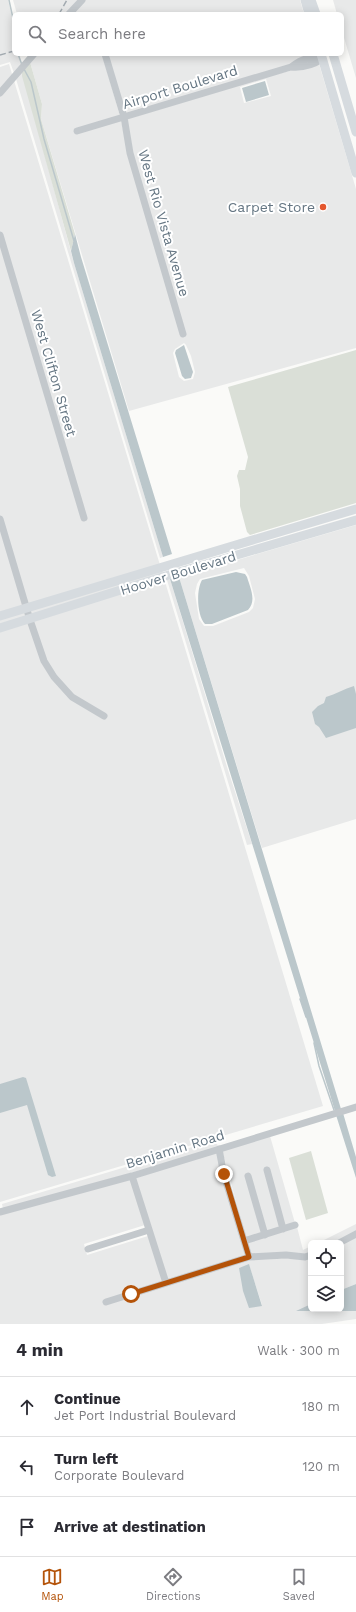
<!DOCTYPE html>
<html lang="en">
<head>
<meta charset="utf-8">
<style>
	:root { --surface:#fff; --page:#f7f7f7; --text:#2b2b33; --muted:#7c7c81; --line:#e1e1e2; --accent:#b45309 }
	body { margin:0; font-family:"Work Sans",sans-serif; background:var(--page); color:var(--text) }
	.controls { position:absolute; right:12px; bottom:12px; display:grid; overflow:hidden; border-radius:6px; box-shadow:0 2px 10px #0003 }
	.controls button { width:36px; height:36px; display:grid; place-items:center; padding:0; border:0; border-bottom:1px solid var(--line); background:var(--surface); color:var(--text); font:20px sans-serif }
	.stop { position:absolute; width:12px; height:12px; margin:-9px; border:3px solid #b45309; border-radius:50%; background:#fff }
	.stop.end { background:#b45309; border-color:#fff; box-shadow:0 1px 4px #0008 }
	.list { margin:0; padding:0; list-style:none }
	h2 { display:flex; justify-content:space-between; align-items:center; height:52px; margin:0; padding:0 16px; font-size:17px }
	h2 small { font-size:13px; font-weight:400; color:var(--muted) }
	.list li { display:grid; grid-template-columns:26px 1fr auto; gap:12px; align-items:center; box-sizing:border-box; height:60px; padding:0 16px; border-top:1px solid var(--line) }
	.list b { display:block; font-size:15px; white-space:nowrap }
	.list p { margin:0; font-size:13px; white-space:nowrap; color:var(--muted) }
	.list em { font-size:13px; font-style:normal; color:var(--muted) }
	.icon { flex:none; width:22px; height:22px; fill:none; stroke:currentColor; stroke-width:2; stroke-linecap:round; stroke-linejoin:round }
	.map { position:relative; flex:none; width:356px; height:1324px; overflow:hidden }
	.search { position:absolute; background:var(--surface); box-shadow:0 2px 10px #0003; left:12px; right:12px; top:12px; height:44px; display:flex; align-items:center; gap:10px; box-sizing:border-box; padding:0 14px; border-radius:6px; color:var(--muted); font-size:15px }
	.sheet { height:232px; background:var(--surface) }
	nav { display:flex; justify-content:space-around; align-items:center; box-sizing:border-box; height:56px; border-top:1px solid var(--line); background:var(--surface); font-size:11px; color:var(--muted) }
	nav a { display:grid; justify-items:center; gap:2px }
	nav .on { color:var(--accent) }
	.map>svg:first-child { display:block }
	.built { fill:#e8e9e9; fill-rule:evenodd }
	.green { fill:#dadfd7 }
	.water { fill:#bbc7cb }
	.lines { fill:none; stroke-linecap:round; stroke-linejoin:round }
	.stream { stroke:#bbc7cb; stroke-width:1.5 }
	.minor { stroke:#c3c8cc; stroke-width:7 }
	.major { stroke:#d6dbdf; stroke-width:9 }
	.rail { stroke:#a2aab0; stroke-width:1.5; stroke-dasharray:6 3; stroke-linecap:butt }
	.route { stroke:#b45309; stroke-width:5 }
	.poi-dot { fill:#e4572e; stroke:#fff; stroke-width:1.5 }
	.labels { text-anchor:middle; stroke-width:4; stroke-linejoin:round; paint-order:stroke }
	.street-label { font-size:14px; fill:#657683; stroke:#fff }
	.poi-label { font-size:14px; fill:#657683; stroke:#fff; text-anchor:end }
</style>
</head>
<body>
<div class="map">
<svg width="356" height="1324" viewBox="0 0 356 1324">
	<rect width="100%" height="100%" fill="#fafaf8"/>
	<path class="built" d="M0 0H8L14 26V54H20L21 65 14 73 10 62 0 65Z
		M13 0H78L66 14H17Z
		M85 0H300L304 14H73Z
		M333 0H356V78L342 31V14H337Z
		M37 54H102L120 116 73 130 75 134 121 120 128 154 181 337 186 335 133 153 127 119 277 74 319 64 356 189V348L129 411 41 119 42 104 30 62ZM266 79 271 96 244 103 240 87ZM184 343 186 345 191 356 195 372 193 379 184 381 179 377 173 353 175 349Z
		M108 54H316V55L290 65 126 114Z
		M9 64 323 1106 0 1202V67Z
		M22 72 74 263 163 557 160 558 16 79Z
		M356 525V819L262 848 179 577ZM244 568 249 576 255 599 253 608 249 612 213 626H204L199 619 195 593 197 584 200 579Z
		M170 579 227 767 252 844 247 845 167 580Z
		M270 1136 295 1223 285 1226 268 1167 264 1169 280 1227 267 1231 250 1173 245 1174 262 1233 246 1238 222 1150Z
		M216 1140 218 1147 131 1173 3 1209 2 1204Z
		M217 1152 245 1256 168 1280 135 1177Z
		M130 1179 145 1225 84 1244 87 1255 148 1236 163 1281 249 1260 311 1258V1304L298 1311H356V1319L322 1324H0V1215ZM249 1265 262 1305V1306L239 1268Z
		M356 1224V1231L335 1243H318Z
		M297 1227 303 1250 311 1246V1252L305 1255H251L247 1242Z
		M356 1236V1284L341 1290V1245Z"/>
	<path class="green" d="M30 62 42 104 41 119 75 234 71 251 22 76V72Z
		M356 350V503L250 535 247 532 240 506V489L237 476 239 470H245L248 457 228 387Z
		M311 1151 328 1213 306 1220 289 1158Z"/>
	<path class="water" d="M265 81 269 95 246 102 242 88Z
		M75 234 81 257 172 554 163 557 74 263 71 251Z
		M184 345 193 372 191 378 185 379 182 376 175 353 176 350Z
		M236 572 245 574 247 577C250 587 257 601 248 610L212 624H205C197 616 196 590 202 580Z
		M179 577 341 1109 335 1111 170 579Z
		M354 686 356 694V728L326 738 319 727 315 724 312 712 318 706 324 703 326 697C336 694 344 689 354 686Z
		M23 1077 26 1078 56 1176 52 1177 48 1175 27 1105 0 1113V1084Z
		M343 1113 356 1157V1178L336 1115Z
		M249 1264 262 1306 249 1308 243 1291 239 1268Z
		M356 1284V1311H296L311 1304V1309H341V1290Z"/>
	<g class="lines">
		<path class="stream" d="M9 0 14 23
			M18 54 22 65
			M24 69 31 82 44 139 74 241
			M300 999 306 1017
			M314 1043 319 1066 334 1110"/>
		<path class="minor" d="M69 14 82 0
			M105 54 124 117 130 153 183 334
			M0 93 34 54
			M77 131 291 67C303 68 312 66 322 59 309 56 302 59 291 67
			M0 235 84 518
			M0 519 30 620 44 661 54 677 72 697 104 716
			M219 1149 224 1175 249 1257
			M267 1170 283 1229
			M132 1176 166 1283
			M248 1176 265 1235
			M0 1212 132 1176 356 1107
			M244 1241 295 1225
			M339 1243 356 1234
			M88 1249 149 1230
			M106 1302 249 1257 286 1255 305 1257 311 1255"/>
		<path class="major" d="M305 0 309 14
			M311 0 316 14
			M321 54 356 173
			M333 54 356 132
			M0 616 356 509
			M0 628 162 577 356 520"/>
		<path class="rail" d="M59 14 67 0
			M0 55 14 51"/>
	</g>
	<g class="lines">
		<path class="route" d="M131 1294 249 1257 224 1174"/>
	</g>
	<circle class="poi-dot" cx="323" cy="207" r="4"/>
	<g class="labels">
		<g class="street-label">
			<text transform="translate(180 87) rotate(-17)" y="5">Airport Boulevard</text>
			<text transform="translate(164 223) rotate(74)" y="5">West Rio Vista Avenue</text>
			<text transform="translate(54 373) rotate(74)" y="5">West Clifton Street</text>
			<text transform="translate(178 573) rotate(-17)" y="5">Hoover Boulevard</text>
			<text transform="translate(175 1149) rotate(-17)" y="5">Benjamin Road</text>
		</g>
		<g class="poi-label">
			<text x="315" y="212">Carpet Store</text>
		</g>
	</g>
</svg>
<div class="controls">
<button><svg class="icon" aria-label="locate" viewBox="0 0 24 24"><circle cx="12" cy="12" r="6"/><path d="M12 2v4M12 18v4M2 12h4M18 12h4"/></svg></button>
<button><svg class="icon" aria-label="layers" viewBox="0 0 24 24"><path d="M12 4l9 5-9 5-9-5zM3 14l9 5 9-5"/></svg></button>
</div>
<div class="stop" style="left:131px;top:1294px"></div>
<div class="stop end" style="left:224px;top:1174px"></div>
<div class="search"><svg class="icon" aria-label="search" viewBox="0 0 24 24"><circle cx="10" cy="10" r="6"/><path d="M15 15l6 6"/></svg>Search here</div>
</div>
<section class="sheet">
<h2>4 min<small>Walk · 300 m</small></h2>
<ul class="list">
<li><svg class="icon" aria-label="ahead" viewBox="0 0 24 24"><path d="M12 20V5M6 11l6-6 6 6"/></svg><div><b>Continue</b><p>Jet Port Industrial Boulevard</p></div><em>180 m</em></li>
<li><svg class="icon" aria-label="left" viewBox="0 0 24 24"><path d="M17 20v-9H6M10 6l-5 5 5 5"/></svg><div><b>Turn left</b><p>Corporate Boulevard</p></div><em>120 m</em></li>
<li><svg class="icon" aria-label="arrive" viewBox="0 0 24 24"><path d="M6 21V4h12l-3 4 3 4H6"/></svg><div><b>Arrive at destination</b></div></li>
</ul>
</section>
<nav>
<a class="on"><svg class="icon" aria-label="map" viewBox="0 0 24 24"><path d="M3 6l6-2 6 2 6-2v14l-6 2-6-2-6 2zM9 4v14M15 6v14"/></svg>Map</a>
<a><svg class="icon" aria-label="directions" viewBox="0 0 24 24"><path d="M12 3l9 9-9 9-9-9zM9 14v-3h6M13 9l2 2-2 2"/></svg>Directions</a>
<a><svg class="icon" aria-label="saved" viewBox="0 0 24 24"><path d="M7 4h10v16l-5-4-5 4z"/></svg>Saved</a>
</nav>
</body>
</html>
